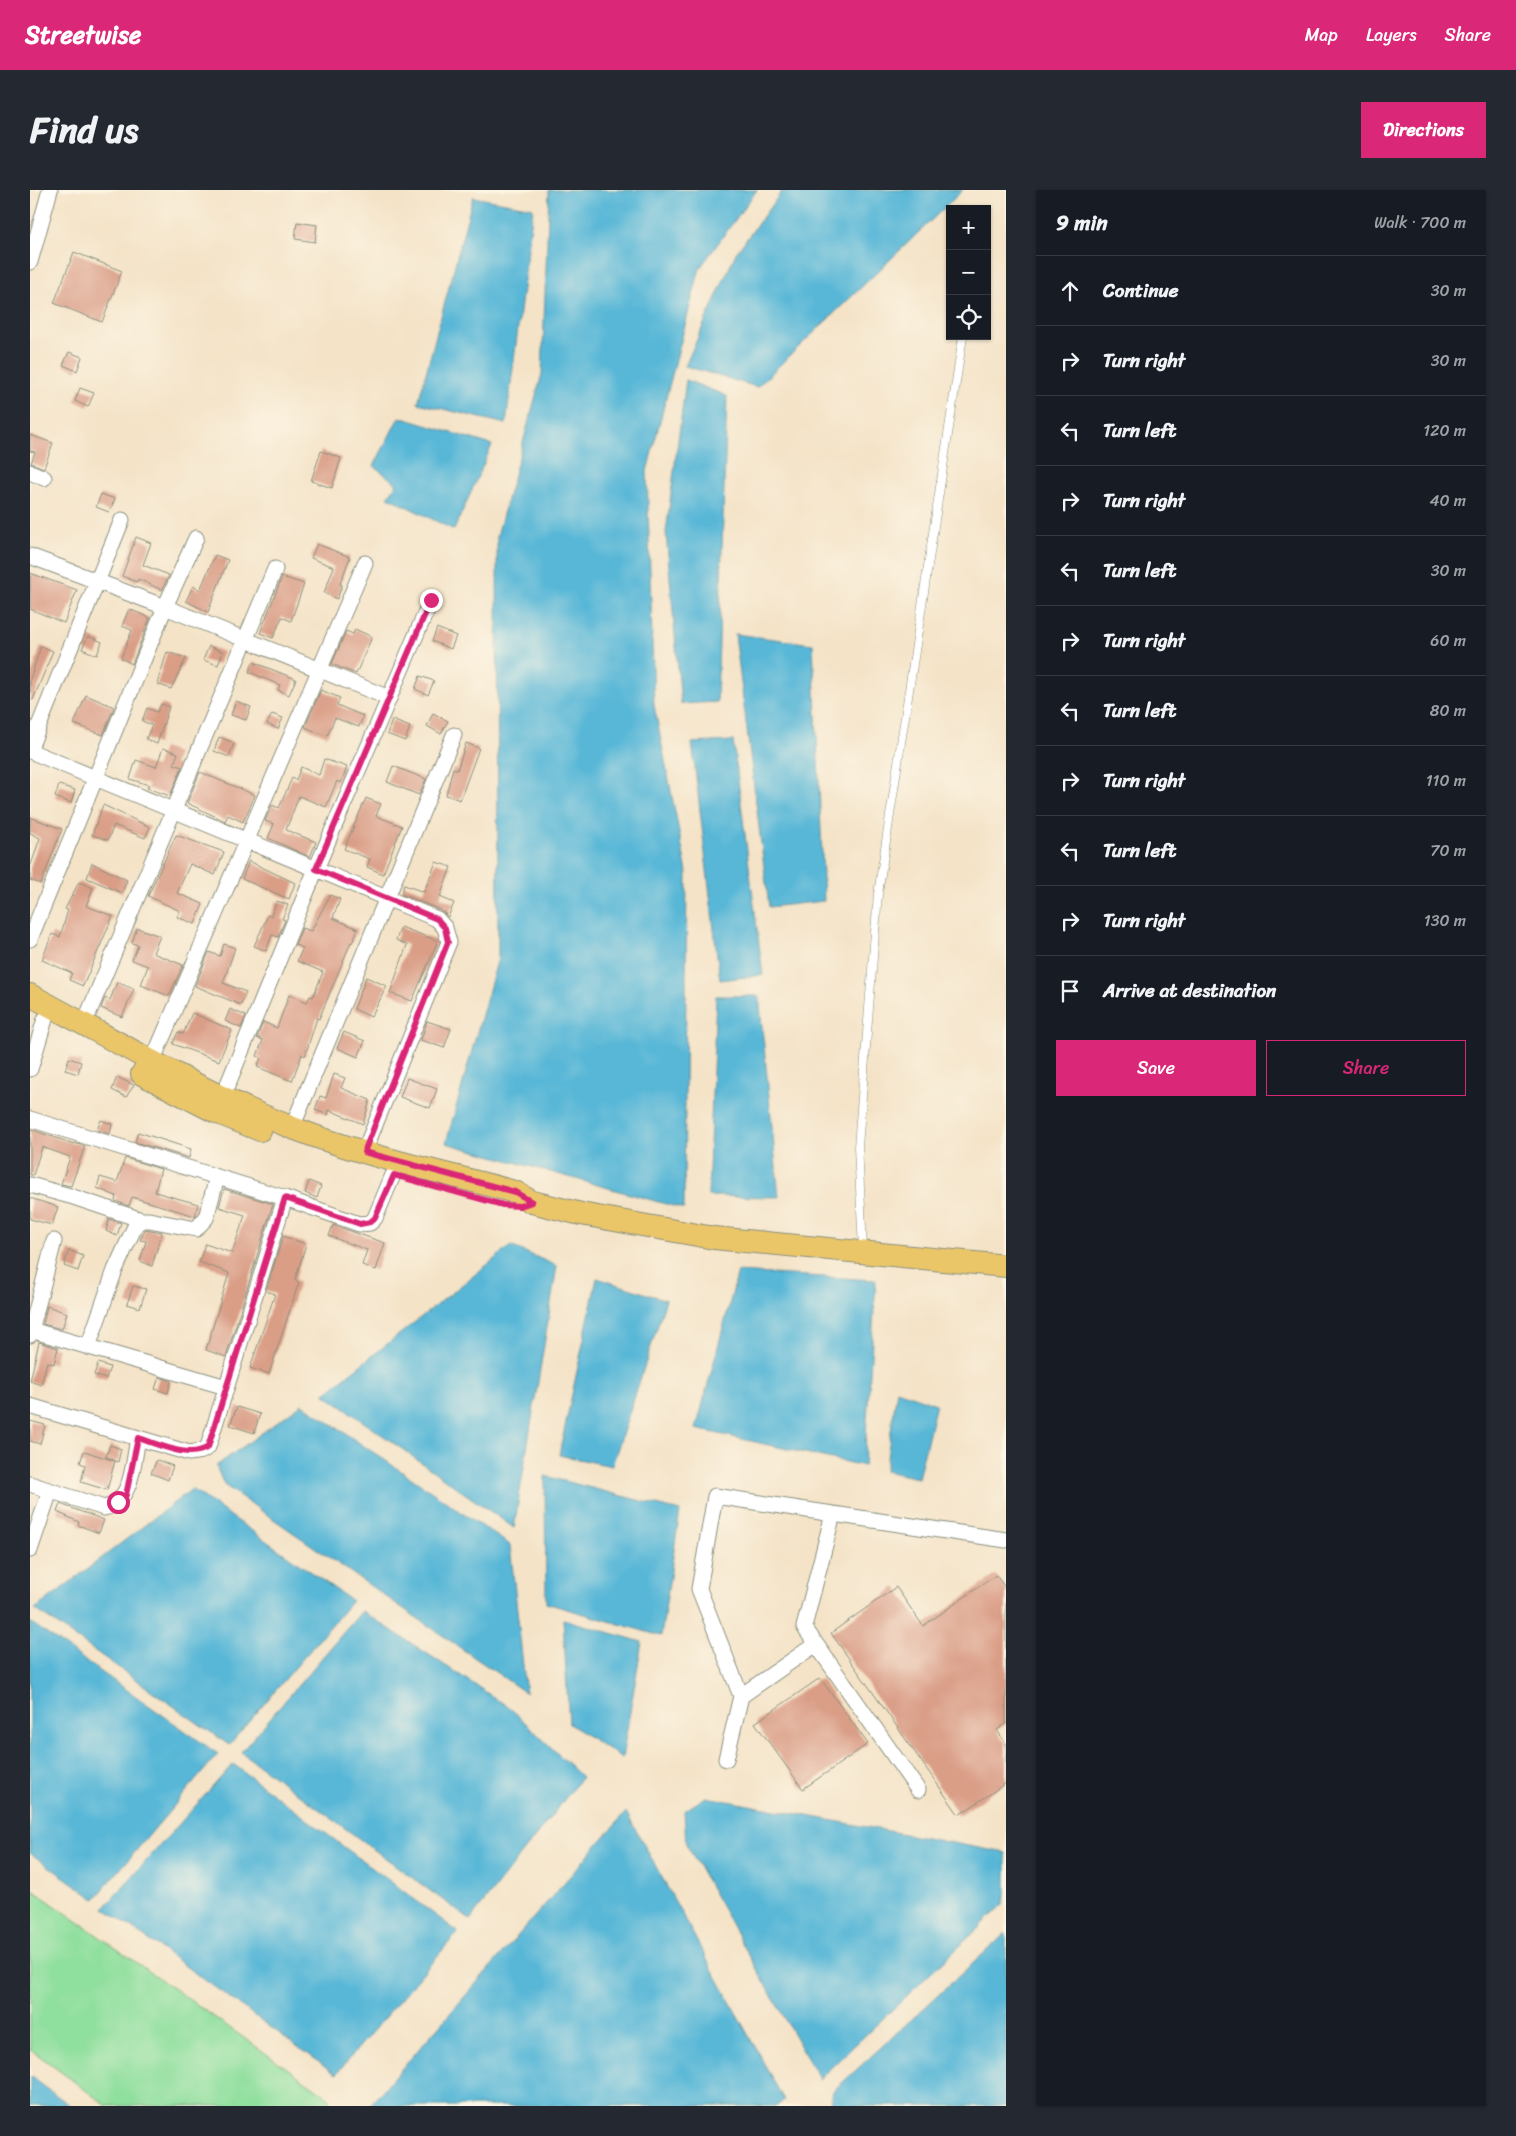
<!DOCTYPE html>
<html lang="en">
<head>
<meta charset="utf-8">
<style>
	:root { --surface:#171b24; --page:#242831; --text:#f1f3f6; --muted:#9ea1a6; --line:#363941; --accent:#db2777 }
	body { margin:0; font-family:Sriracha,sans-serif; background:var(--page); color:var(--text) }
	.controls { position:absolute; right:15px; top:15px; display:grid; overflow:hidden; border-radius:0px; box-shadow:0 1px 4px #0004 }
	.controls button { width:45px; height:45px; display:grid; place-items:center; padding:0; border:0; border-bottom:1px solid var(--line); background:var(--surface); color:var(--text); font:25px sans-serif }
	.stop { position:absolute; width:15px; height:15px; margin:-11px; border:4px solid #db2777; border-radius:50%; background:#fff }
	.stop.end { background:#db2777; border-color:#fff; box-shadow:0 1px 5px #0008 }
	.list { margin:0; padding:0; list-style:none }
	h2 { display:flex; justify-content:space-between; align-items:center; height:65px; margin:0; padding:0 20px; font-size:21px }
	h2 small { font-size:16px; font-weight:400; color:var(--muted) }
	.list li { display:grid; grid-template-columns:32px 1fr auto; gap:15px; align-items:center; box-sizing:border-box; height:70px; padding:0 20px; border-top:1px solid var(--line) }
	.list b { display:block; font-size:19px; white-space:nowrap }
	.list em { font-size:16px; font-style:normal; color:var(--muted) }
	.actions { display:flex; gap:10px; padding:15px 20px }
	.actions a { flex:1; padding:11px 0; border:1px solid var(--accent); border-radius:0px; text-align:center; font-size:18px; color:var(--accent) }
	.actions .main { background:var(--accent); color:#fff }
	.icon { flex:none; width:28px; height:28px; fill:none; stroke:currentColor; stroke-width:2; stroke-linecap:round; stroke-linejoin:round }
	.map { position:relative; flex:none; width:976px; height:1916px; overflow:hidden; border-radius:0px }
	header { display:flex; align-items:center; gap:30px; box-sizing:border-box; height:70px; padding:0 25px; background:var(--accent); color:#fff }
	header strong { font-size:24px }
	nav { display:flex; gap:28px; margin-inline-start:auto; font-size:18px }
	.intro { display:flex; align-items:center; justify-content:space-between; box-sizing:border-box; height:120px; padding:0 30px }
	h1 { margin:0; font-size:35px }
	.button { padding:12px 22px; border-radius:0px; background:var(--accent); color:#fff; font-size:18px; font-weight:700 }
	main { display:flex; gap:30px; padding:0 30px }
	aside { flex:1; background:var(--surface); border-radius:0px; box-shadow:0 1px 4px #0004 }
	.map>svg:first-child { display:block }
	.green { fill:#8fdf9e; stroke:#578e69 }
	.water { fill:#59b7d7; stroke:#3c7a86 }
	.building { fill:#da9e87 }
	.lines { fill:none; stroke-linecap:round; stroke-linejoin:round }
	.service-casing { stroke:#8a907e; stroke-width:9 }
	.minor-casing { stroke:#8a907e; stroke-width:17 }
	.primary-casing { stroke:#8a907e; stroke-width:24 }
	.service { stroke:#fff; stroke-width:8 }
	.minor { stroke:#fff; stroke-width:15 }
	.primary { stroke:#ebc669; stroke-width:22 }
	.route { stroke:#db2777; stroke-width:6 }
</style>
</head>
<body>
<header>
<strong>Streetwise</strong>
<nav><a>Map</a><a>Layers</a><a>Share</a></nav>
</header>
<div class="intro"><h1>Find us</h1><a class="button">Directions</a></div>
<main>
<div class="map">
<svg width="976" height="1916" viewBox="0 0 976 1916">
	<rect width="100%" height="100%" fill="#fcf5e5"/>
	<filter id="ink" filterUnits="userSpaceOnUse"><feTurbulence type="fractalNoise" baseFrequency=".02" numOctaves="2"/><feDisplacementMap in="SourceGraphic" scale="10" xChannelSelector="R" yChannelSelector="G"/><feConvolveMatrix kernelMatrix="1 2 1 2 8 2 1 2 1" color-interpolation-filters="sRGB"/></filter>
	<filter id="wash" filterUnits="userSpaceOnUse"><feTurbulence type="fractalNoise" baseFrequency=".0096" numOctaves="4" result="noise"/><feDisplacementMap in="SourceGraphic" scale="20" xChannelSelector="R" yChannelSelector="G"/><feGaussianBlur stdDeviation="1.12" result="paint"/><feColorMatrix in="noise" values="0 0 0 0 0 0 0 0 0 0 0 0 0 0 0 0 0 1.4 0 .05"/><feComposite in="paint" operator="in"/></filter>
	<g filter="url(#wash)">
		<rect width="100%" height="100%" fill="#f4e3c7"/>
		<path class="green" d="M0 1698 301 1909 295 1916H77L0 1859Z"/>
		<path class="water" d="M519 0H727L670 78 617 281 624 515 657 682 654 1019 416 953 468 768 467 346 512 184Z
			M753 0H933L727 197 655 176 706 63Z
			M443 7 503 18 476 234 388 213Z
			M656 190 697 206 687 512 651 514 636 342Z
			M369 227 462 255 424 340 358 307 367 294 344 276Z
			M705 444 783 454 794 711 739 717Z
			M703 551 733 785 690 790 662 553Z
			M686 806H729L749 1007 678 1006Z
			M481 1056 527 1076 484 1338 294 1204Z
			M708 1082 846 1090 834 1276 666 1239Z
			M567 1088 636 1110 582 1276 529 1265Z
			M867 1200 906 1214 888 1288 855 1281Z
			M272 1214 480 1355 496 1503 194 1295 186 1276Z
			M515 1286 650 1321 631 1446 516 1413Z
			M162 1299 322 1411 199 1555 5 1419Z
			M332 1421 480 1518 552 1587 440 1730 211 1562Z
			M533 1429 612 1452 592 1568 539 1534Z
			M0 1432 188 1564 65 1709 0 1663Z
			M203 1574 428 1742 306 1884 74 1718Z
			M676 1607 976 1663V1704L973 1715 789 1889 656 1654 654 1621Z
			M596 1622 754 1910 747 1916H339Z
			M976 1743V1916H801L802 1902Z
			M0 1886 41 1916H0Z"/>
		<g id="blocks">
			<path class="building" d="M267 32 287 35 285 52 265 49Z
				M44 62 92 81 72 132 24 113Z
				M39 162 52 167 47 181 33 175Z
				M50 198 64 203 58 217 45 211Z
				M0 245 23 253 14 278 1 273 5 262 0 261Z
				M291 261 311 268 302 298 281 291Z
				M71 304 85 309 79 322 66 317Z
				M106 347 121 353 113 375 139 385 132 400 108 389 107 392 92 386Z
				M287 354 320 367 310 394 312 395 307 409 294 403 304 377 281 368Z
				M185 365 198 370 178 422 156 411 163 396 170 400Z
				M0 383 47 400 34 433 0 419Z
				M252 387 274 394 261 431 252 427 243 448 230 443Z
				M99 419 120 428 102 474 91 468 102 440 92 436Z
				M407 438 426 446 421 459 402 451Z
				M325 439 342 447 326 484 302 474 316 441 323 444Z
				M58 446 72 452 67 465 52 459Z
				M11 456 23 461 3 510 0 509V489Z
				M179 456 193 462 188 475 173 470Z
				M137 462 156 468 141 499 127 494Z
				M223 472 266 489 259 505 248 500 250 495 219 482Z
				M390 486 404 491 398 505 385 499Z
				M291 500 310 508 307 515 333 526 329 537 305 528 297 546 275 537Z
				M56 505 84 517 73 545 44 534Z
				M206 511 221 517 216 530 201 525Z
				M131 514 139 517 127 554 116 549 122 535 112 531 117 518 127 522Z
				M403 523 418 531 411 544 397 536Z
				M242 524 253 528 248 539 237 534Z
				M362 530 380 537 375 551 357 544Z
				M189 547 204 553 199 567 184 561Z
				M436 553 449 558 430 610 416 605 423 578 427 580Z
				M133 558 148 563 144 574 152 577 140 606 117 598 119 595 100 589 106 570 126 577Z
				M294 569 317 577 311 593 307 591 296 617 269 606 256 640 286 652 280 667 238 648 244 634 235 631 242 615 249 618 262 588 266 590 271 577 289 585Z
				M363 576 396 589 389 605 357 592Z
				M170 582 225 605 213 632 198 625 195 631 157 613Z
				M29 595 45 600 41 613 25 607Z
				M336 608 351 614 346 626 372 636 353 684 337 677 340 669 314 659Z
				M73 615 120 637 115 648 84 635 78 650 62 645Z
				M0 627 32 639 11 694 0 690V678L10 648 0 643Z
				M146 645 194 662 185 685 160 674 147 703 173 714 165 734 147 727 150 721 118 706Z
				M219 671 265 693 259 709 212 689Z
				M406 672 421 677 410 707 424 713 418 727 411 720 371 704 374 695 394 702Z
				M62 673 97 690 92 703 57 688Z
				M49 692 63 698 56 716 83 726 53 796 39 790 42 783 12 770 22 744 30 747 38 720 35 719Z
				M300 705 310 709 303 728 328 739 322 753 321 752 289 829 287 828 275 866 272 864 262 891 227 877 231 868 227 866 233 850 227 848 233 832 247 838 259 805 277 812 280 806 283 807 293 782 267 771 273 758 265 755 272 738 281 741Z
				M247 711 258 715 252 729 255 730 248 747 242 745 236 761 224 756 238 725 241 726Z
				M371 737 408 751 382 811 360 803 377 755 366 750Z
				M107 738 130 746 123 763 153 775 139 806 111 795 118 776 102 770 108 755 102 753Z
				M194 754 205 758 193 793 216 802 211 815 165 796 179 762 190 766Z
				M336 787 357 796 341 827 324 819Z
				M87 792 104 799 92 827 71 818 75 808 80 810Z
				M200 819 216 826 211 838 195 831Z
				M162 823 202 840 189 871 143 854 148 842 153 844Z
				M397 831 421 839 414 858 391 850Z
				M314 842 335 851 328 867 307 858Z
				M39 868 51 872 48 884 35 880Z
				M304 884 315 888 311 898 340 910 333 934 299 920 298 925 285 920 290 906 296 908Z
				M87 887 104 895 96 907 82 900Z
				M377 888 407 899 400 918 370 907Z
				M71 930 82 934 80 944 67 940Z
				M0 939 44 954V953L55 956 41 996 31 994 40 967 12 957 3 985H0Z
				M108 942 161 959 159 968 105 952Z
				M95 968 131 979 125 1002 168 1014 165 1026 102 1007 99 1016 85 1011 86 1006 67 998 70 987 87 992Z
				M279 991 291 996 287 1008 275 1003Z
				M194 999 243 1014 196 1167 176 1160 199 1083 169 1072 175 1054 202 1063 215 1025 189 1017Z
				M0 1008 28 1017 22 1035 0 1029Z
				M79 1029 91 1033 87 1046 76 1041Z
				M303 1035 355 1053 346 1080 332 1075 337 1060 299 1046Z
				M115 1039 132 1042 122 1076 110 1071 116 1051 110 1050Z
				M253 1046 276 1054 265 1090 269 1092 239 1184 220 1178 245 1104 236 1101Z
				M39 1060 53 1066 48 1081 34 1076Z
				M103 1096 116 1099 110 1118 97 1114Z
				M17 1116 37 1123 32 1139 13 1134Z
				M9 1152 28 1158 24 1174 17 1172 11 1195 0 1191Z
				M68 1173 80 1177 76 1189 64 1185Z
				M129 1187 141 1191 138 1203 125 1199Z
				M207 1217 230 1224 224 1243 200 1235Z
				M0 1231 15 1235 10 1254 0 1251Z
				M80 1255 91 1259 88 1272 76 1267Z
				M54 1261 85 1271 77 1300 51 1292 55 1275 50 1273Z
				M127 1270 143 1276 138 1290 121 1283Z
				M30 1314 74 1330 69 1343 48 1335 49 1332 27 1322Z
				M966 1385 976 1399V1534L967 1540 976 1554V1593L929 1625 801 1443 866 1397 893 1436Z
				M790 1488 838 1554 773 1599 725 1533Z"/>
		</g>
	</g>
	<g filter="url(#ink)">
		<use href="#blocks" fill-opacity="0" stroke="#8a907e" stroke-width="1"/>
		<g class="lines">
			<defs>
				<path id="service" d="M833 1059 828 957 848 704 933 146"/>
				<path id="minor" d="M0 72 20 0
					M0 282 14 288
					M0 366 135 417 359 508
					M0 558 92 330
					M0 561 407 729 415 738 419 752 334 962
					M0 749 135 417 166 348
					M54 834 245 379
					M122 872 335 373
					M0 879 15 829
					M193 906 286 679 401 410
					M0 929 255 1008 329 1034 340 1033 345 1028 363 985
					M262 938 424 545
					M0 995 40 1006 112 1030
					M1 1140 196 1197
					M0 1145 24 1051
					M58 1157 85 1080 106 1034 112 1030H119L166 1039 176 1028 187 987
					M0 1216 159 1263 172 1261 178 1257 255 1008
					M0 1294 74 1318C103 1312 103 1273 108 1248
					M0 1360 20 1301
					M711 1506 669 1399 685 1306 803 1324
					M696 1569 711 1506 786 1454
					M888 1600 774 1437 803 1324 976 1350"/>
				<path id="primary" d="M0 805C87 851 172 903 263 938 334 966 411 982 485 1002L502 1012 551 1024 684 1048 976 1076
					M112 884 186 922 230 940"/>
			</defs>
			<use href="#service" class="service-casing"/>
			<use href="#minor" class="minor-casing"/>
			<use href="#primary" class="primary-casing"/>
			<use href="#service" class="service"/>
			<use href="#minor" class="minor"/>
			<use href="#primary" class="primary"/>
		</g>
	</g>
	<g class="lines" filter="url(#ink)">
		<path class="route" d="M88 1312 96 1305 108 1248C129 1254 159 1270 178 1257L255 1008 330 1034 340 1032 345 1028 364 985 473 1015 490 1016 502 1012 485 1002 334 962 418 752 415 738 407 729 286 679 401 410"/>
	</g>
</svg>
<div class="controls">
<button>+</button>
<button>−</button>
<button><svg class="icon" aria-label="locate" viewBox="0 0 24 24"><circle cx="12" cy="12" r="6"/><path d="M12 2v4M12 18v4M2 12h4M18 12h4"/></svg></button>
</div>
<div class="stop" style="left:88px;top:1312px"></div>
<div class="stop end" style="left:401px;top:410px"></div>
</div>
<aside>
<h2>9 min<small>Walk · 700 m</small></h2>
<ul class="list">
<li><svg class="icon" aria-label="ahead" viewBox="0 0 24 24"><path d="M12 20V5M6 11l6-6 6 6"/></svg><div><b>Continue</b></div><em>30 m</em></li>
<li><svg class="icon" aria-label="right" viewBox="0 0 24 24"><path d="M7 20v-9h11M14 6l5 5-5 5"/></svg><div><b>Turn right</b></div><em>30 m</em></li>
<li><svg class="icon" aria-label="left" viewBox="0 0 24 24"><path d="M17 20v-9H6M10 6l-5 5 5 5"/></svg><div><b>Turn left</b></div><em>120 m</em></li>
<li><svg class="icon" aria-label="right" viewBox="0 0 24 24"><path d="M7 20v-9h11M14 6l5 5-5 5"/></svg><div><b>Turn right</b></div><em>40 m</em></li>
<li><svg class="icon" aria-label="left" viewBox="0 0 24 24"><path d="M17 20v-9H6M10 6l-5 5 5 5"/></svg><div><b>Turn left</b></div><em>30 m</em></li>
<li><svg class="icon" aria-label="right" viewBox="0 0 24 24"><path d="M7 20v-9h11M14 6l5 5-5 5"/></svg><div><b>Turn right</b></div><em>60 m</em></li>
<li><svg class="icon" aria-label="left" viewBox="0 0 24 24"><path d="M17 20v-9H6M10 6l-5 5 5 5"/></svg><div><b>Turn left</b></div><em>80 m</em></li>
<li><svg class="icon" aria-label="right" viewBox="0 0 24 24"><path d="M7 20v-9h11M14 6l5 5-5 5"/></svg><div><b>Turn right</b></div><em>110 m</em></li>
<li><svg class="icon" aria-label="left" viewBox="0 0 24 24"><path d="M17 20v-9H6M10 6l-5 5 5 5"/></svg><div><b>Turn left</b></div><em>70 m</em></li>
<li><svg class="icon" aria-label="right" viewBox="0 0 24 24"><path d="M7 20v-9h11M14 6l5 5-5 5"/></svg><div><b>Turn right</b></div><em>130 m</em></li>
<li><svg class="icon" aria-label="arrive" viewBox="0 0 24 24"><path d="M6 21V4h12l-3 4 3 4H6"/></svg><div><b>Arrive at destination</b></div></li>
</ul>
<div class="actions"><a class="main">Save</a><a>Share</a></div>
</aside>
</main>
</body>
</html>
